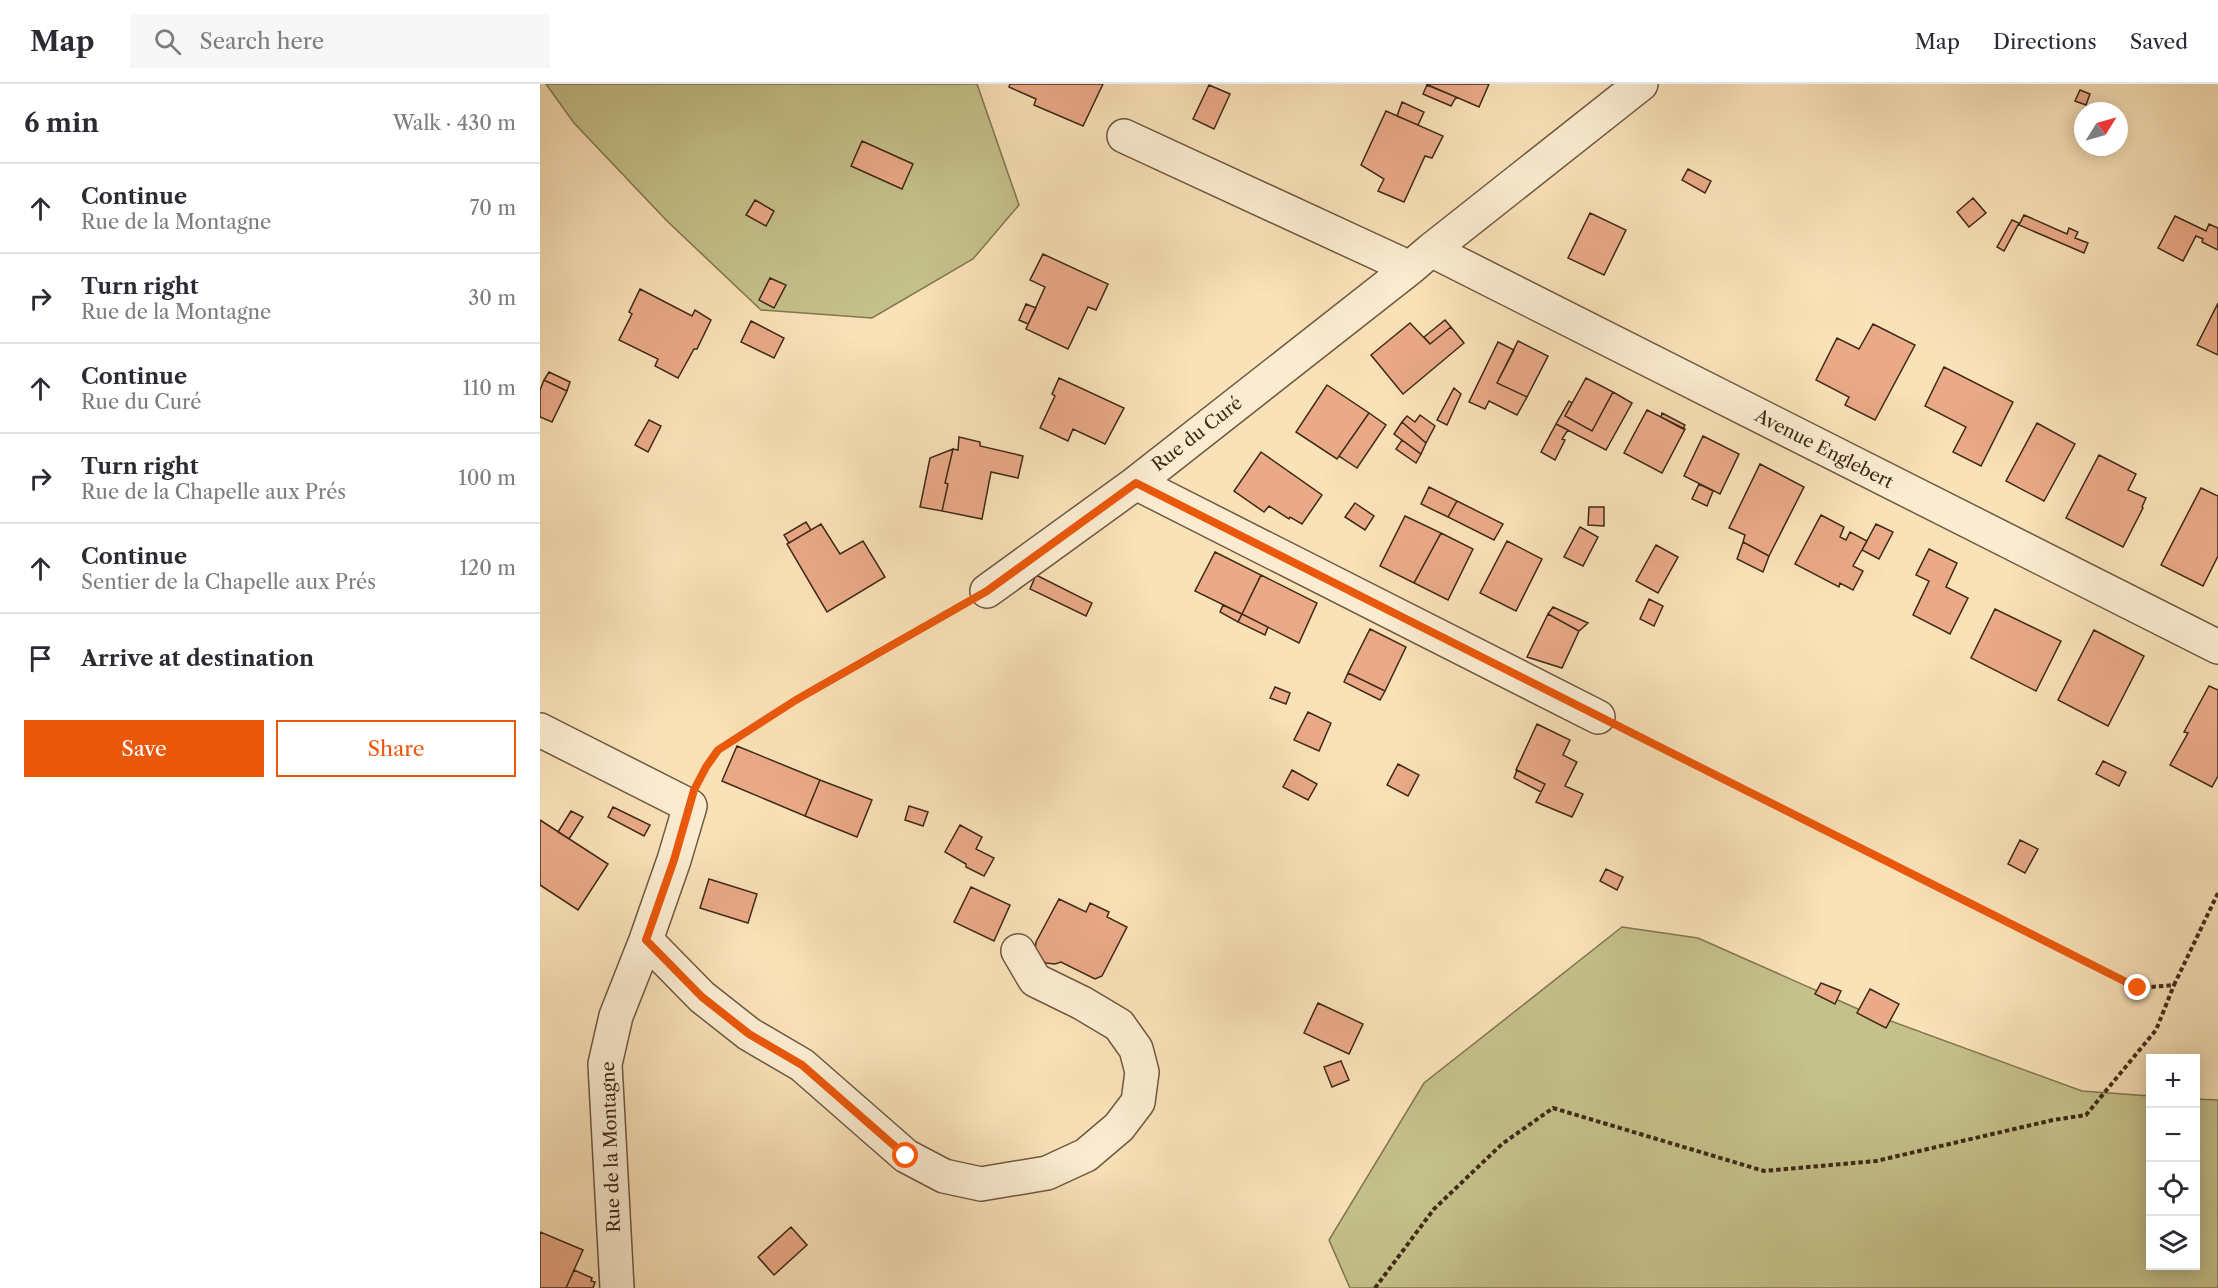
<!DOCTYPE html>
<html lang="en">
<head>
<meta charset="utf-8">
<style>
	:root { --surface:#fff; --page:#f7f7f7; --text:#2b2b33; --muted:#7c7c81; --line:#e1e1e2; --accent:#ea580c }
	body { margin:0; font-family:"Libre Caslon Text",serif; background:var(--page); color:var(--text) }
	.controls { position:absolute; right:18px; bottom:18px; display:grid; overflow:hidden; border-radius:0px; box-shadow:0 3px 15px #0003 }
	.controls button { width:54px; height:54px; display:grid; place-items:center; padding:0; border:0; border-bottom:2px solid var(--line); background:var(--surface); color:var(--text); font:30px sans-serif }
	.compass { position:absolute; left:1534px; top:18px; width:54px; height:54px; border-radius:50%; background:var(--surface); box-shadow:0 3px 15px #0003; rotate:53deg }
	.stop { position:absolute; width:18px; height:18px; margin:-14px; border:4px solid #ea580c; border-radius:50%; background:#fff }
	.stop.end { background:#ea580c; border-color:#fff; box-shadow:0 2px 6px #0008 }
	.list { margin:0; padding:0; list-style:none }
	h2 { display:flex; justify-content:space-between; align-items:center; height:78px; margin:0; padding:0 24px; font-size:26px }
	h2 small { font-size:20px; font-weight:400; color:var(--muted) }
	.list li { display:grid; grid-template-columns:39px 1fr auto; gap:18px; align-items:center; box-sizing:border-box; height:90px; padding:0 24px; border-top:2px solid var(--line) }
	.list b { display:block; font-size:22px; white-space:nowrap }
	.list p { margin:0; font-size:20px; white-space:nowrap; color:var(--muted) }
	.list em { font-size:20px; font-style:normal; color:var(--muted) }
	.actions { display:flex; gap:12px; padding:18px 24px }
	.actions a { flex:1; padding:14px 0; border:2px solid var(--accent); border-radius:0px; text-align:center; font-size:21px; color:var(--accent) }
	.actions .main { background:var(--accent); color:#fff }
	.icon { flex:none; width:33px; height:33px; fill:none; stroke:currentColor; stroke-width:2; stroke-linecap:round; stroke-linejoin:round }
	.map { position:relative; flex:none; width:1678px; height:1204px; overflow:hidden }
	header { display:flex; align-items:center; gap:36px; box-sizing:border-box; height:84px; padding:0 30px; background:var(--surface); border-bottom:2px solid var(--line) }
	header strong { font-size:28px }
	nav { display:flex; gap:33px; margin-inline-start:auto; font-size:21px }
	.search { width:420px; height:54px; background:var(--page); display:flex; align-items:center; gap:15px; box-sizing:border-box; padding:0 21px; border-radius:0px; color:var(--muted); font-size:22px }
	main { display:flex }
	aside { flex:1; background:var(--surface) }
	.map>svg:first-child { display:block }
	.green { fill:#c5c18a; stroke:#827650; stroke-width:1.5 }
	.building { fill:#eaa987; stroke:#3f2a17; stroke-width:1.5 }
	.lines { fill:none; stroke-linecap:round; stroke-linejoin:round }
	.minor-casing { stroke:#6e583f; stroke-width:36 }
	.path { stroke:#3f2a17; stroke-width:4; stroke-dasharray:4.5 3; stroke-linecap:butt }
	.minor { stroke:#fbecd1; stroke-width:33 }
	.route { stroke:#ea580c; stroke-width:8 }
	.labels { text-anchor:middle; stroke-width:4.5; stroke-linejoin:round; paint-order:stroke }
	.street-label { font-size:18px; fill:#3f2a17; stroke:#fbecd1 }
</style>
</head>
<body>
<header>
<strong>Map</strong>
<div class="search"><svg class="icon" aria-label="search" viewBox="0 0 24 24"><circle cx="10" cy="10" r="6"/><path d="M15 15l6 6"/></svg>Search here</div>
<nav><a>Map</a><a>Directions</a><a>Saved</a></nav>
</header>
<main>
<aside>
<h2>6 min<small>Walk · 430 m</small></h2>
<ul class="list">
<li><svg class="icon" aria-label="ahead" viewBox="0 0 24 24"><path d="M12 20V5M6 11l6-6 6 6"/></svg><div><b>Continue</b><p>Rue de la Montagne</p></div><em>70 m</em></li>
<li><svg class="icon" aria-label="right" viewBox="0 0 24 24"><path d="M7 20v-9h11M14 6l5 5-5 5"/></svg><div><b>Turn right</b><p>Rue de la Montagne</p></div><em>30 m</em></li>
<li><svg class="icon" aria-label="ahead" viewBox="0 0 24 24"><path d="M12 20V5M6 11l6-6 6 6"/></svg><div><b>Continue</b><p>Rue du Curé</p></div><em>110 m</em></li>
<li><svg class="icon" aria-label="right" viewBox="0 0 24 24"><path d="M7 20v-9h11M14 6l5 5-5 5"/></svg><div><b>Turn right</b><p>Rue de la Chapelle aux Prés</p></div><em>100 m</em></li>
<li><svg class="icon" aria-label="ahead" viewBox="0 0 24 24"><path d="M12 20V5M6 11l6-6 6 6"/></svg><div><b>Continue</b><p>Sentier de la Chapelle aux Prés</p></div><em>120 m</em></li>
<li><svg class="icon" aria-label="arrive" viewBox="0 0 24 24"><path d="M6 21V4h12l-3 4 3 4H6"/></svg><div><b>Arrive at destination</b></div></li>
</ul>
<div class="actions"><a class="main">Save</a><a>Share</a></div>
</aside>
<div class="map">
<svg width="1678" height="1204" viewBox="0 0 1678 1204">
	<rect width="100%" height="100%" fill="#f9e1b8"/>
	<filter id="stains"><feTurbulence type="fractalNoise" baseFrequency=".00333" numOctaves="4"/><feColorMatrix values="0 0 0 0 .2 0 0 0 0 .09 0 0 0 0 .02 0 0 0 .5 -.17"/></filter>
	<radialGradient id="worn" r=".72"><stop offset=".6" stop-color="#630" stop-opacity="0"/><stop offset="1" stop-color="#630" stop-opacity=".3"/></radialGradient>
	<path class="green" d="M6 0H437L479 121 433 175 332 234 221 226 127 137 34 39Z
		M1082 843 1158 854 1318 925 1542 1007 1610 1012V1182H1656V1015L1678 1016V1204H810L789 1156 884 999Z"/>
	<path class="building" d="M470 0H563L543 42 494 21 496 15 469 3Z
		M886 0H949L939 23Z
		M669 1 690 10 674 45 653 35Z
		M887 1 916 13 911 22 883 10Z
		M1540 6 1550 10 1546 21 1535 17Z
		M862 18 884 28 878 41 857 32Z
		M846 27 903 52 892 74 885 72 864 118 838 107 844 95 821 81Z
		M322 57 373 80 362 105 311 82Z
		M1148 85 1171 97 1165 109 1142 96Z
		M1433 114 1446 129 1429 143 1417 128Z
		M215 116 234 127 226 142 206 131Z
		M1050 129 1086 146 1064 191 1028 174Z
		M1484 131 1527 150 1529 144 1538 148 1535 154 1548 159 1544 169 1479 141Z
		M1635 132 1666 147 1669 140 1678 144V166L1662 158 1663 155 1656 152 1643 177 1618 164Z
		M1472 136 1479 139 1464 167 1457 163Z
		M503 170 568 200 556 226 548 223 528 265 486 245 505 203 490 196Z
		M230 194 246 201 234 224 219 216Z
		M100 205 152 232 155 226 171 236 157 265H154L138 294 115 282 118 275 79 256 92 230 89 228Z
		M1678 219V271L1657 261Z
		M486 220 496 224 488 240 479 236Z
		M905 236 911 243 890 260 884 253Z
		M211 237 244 254 234 274 201 258Z
		M870 239 890 260 911 243 924 259 863 310 831 271Z
		M1333 240 1375 261 1335 336 1305 321 1309 313 1276 296 1297 254 1319 265Z
		M978 257 1008 272 987 313 957 299Z
		M958 258 974 266 957 299 987 313 977 331 949 317 945 325 929 318Z
		M1404 283 1473 318 1441 382 1413 368 1426 343 1385 322Z
		M9 288 30 298 27 307 4 296Z
		M519 294 584 324 565 360 533 345 528 357 500 344 515 312 512 310Z
		M1046 294 1073 308 1052 347 1025 332Z
		M4 296 27 307 12 338 0 333V306Z
		M787 301 829 329 797 375 756 348Z
		M914 304 921 310 907 341 897 336Z
		M1073 308 1092 319 1066 366 1016 340 1029 317 1032 319 1025 332 1052 347Z
		M1107 326 1145 345 1122 389 1084 369Z
		M829 329 846 341 817 384 799 372Z
		M1122 329 1145 341 1143 345 1121 333Z
		M880 331 895 342 886 359 862 338 867 332 875 338Z
		M109 336 121 342 108 368 95 361Z
		M862 338 886 359 881 370 854 350Z
		M1497 339 1535 360 1504 417 1466 397Z
		M1016 340 1028 346 1022 355 1025 356 1015 376 1001 368Z
		M1163 352 1199 370 1180 410 1144 392Z
		M419 353 440 358V362L483 372 478 394 451 388 442 435 402 427 408 400 405 399 413 365 418 366Z
		M862 356 881 370 876 379 856 365Z
		M413 365 405 399 408 400 402 427 380 423 390 374Z
		M721 368 782 411 762 440 750 433 749 435 729 422 724 428 694 407Z
		M1559 371 1596 390 1588 406 1606 414 1602 423 1603 424 1583 463 1526 434Z
		M1220 380 1264 403 1229 472 1203 458 1205 451 1189 444Z
		M1159 400 1173 407 1167 422 1152 415Z
		M889 403 917 417 908 433 881 420Z
		M1661 404 1678 412V472L1663 502 1621 481Z
		M917 417 963 440 954 456 908 433Z
		M815 419 834 432 825 446 805 433Z
		M1049 423H1064V442L1048 441Z
		M1281 431 1304 443 1300 453 1306 456 1310 448 1327 457 1313 482 1323 487 1313 506 1300 499 1299 503 1255 480Z
		M865 432 901 449 874 499 840 482Z
		M266 438 271 446 249 459 244 451Z
		M281 440 300 470 323 457 345 493 287 528 247 460Z
		M1336 440 1353 448 1339 475 1322 466Z
		M1040 443 1058 453 1043 482 1024 473Z
		M901 449 933 465 908 516 874 499Z
		M967 457 1002 475 976 527 940 509Z
		M1203 458 1229 472 1223 488 1197 475Z
		M1116 461 1138 473 1118 509 1096 497Z
		M1389 465 1417 479 1406 503 1428 514 1410 550 1373 531 1389 497 1376 491Z
		M675 468 721 491 702 530 655 507Z
		M496 491 552 519 546 532 490 505Z
		M721 491 777 519 759 559 702 530Z
		M1109 515 1123 522 1114 542 1100 535Z
		M683 521 702 530 698 538 680 528Z
		M1013 523 1048 539 1039 547 1008 530Z
		M1455 525 1521 557 1496 607 1431 574Z
		M702 530 728 543 725 551 698 538Z
		M1008 530 1039 547 1022 584 987 573Z
		M830 545 866 563 845 607 808 589Z
		M1554 546 1604 572 1568 642 1518 616Z
		M808 589 845 607 840 616 804 598Z
		M1669 602 1678 606V692L1672 703 1630 681 1648 649 1644 648Z
		M735 603 750 609 746 620 730 614Z
		M768 628 791 639 779 667 754 656Z
		M997 640 1030 656 1023 671 1037 678 1025 702 1043 710 1032 733 996 718 1005 700 976 686Z
		M197 662 280 696 265 732 182 697Z
		M1563 677 1586 688 1579 702 1556 690Z
		M858 680 879 691 868 712 847 701Z
		M752 686 777 700 768 716 743 703Z
		M977 686 1005 700 1001 708 974 694Z
		M280 696 332 716 317 753 265 732Z
		M369 722 388 728 383 742 365 736Z
		M73 723 110 741 104 752 68 733Z
		M31 727 43 733 29 755 18 748Z
		M0 736 68 780 38 826 0 801Z
		M420 741 442 753 436 765 454 774 444 792 426 783V780L405 768Z
		M1480 756 1498 765 1485 789 1468 780Z
		M1066 785 1083 793 1077 806 1060 797Z
		M169 795 217 810 208 839 160 824Z
		M431 803 470 821 454 857 414 838Z
		M519 815 546 828 550 819 569 828 567 833 587 843 562 892 555 895 521 878 515 880 506 879 499 874 495 866 496 858Z
		M1281 899 1301 907 1295 920 1275 910Z
		M1330 905 1359 920 1346 944 1317 929Z
		M778 919 823 940 809 970 764 949Z
		M801 977 809 996 792 1003 784 983Z
		M251 1143 267 1161 234 1191 218 1173Z
		M0 1148 43 1166 26 1204H0Z
		M34 1186 52 1194 51 1197 55 1198 53 1204H26Z"/>
	<g class="lines">
		<defs>
			<path id="minor" d="M584 52 870 184
				M891 166 1678 563
				M596 399 1058 633
				M447 507 596 399 870 184 891 166 1101 0
				M0 646 150 722 134 776 106 856 76 932 65 980 77 1204
				M106 856 162 913 209 950 262 981 366 1072 404 1092 441 1100 507 1089 546 1071 579 1043 598 1018 602 988 596 965 579 941 542 919 495 896 478 867"/>
		</defs>
		<use href="#minor" class="minor-casing"/>
		<path class="path" d="M1087 648 1598 904 1634 901 1678 809
			M162 690 178 666 256 616 420 522
			M835 1204 894 1125 962 1060 1013 1024 1224 1087 1336 1077 1513 1036 1546 1031 1616 946 1634 901"/>
		<use href="#minor" class="minor"/>
	</g>
	<g class="lines">
		<path class="route" d="M366 1072 262 981 209 950 162 913 106 856 134 776 154 706 166 683 178 666 256 616 447 507 596 399 1598 904"/>
	</g>
	<g class="labels">
		<g class="street-label">
			<text transform="translate(657 350) rotate(-38)" y="6">Rue du Curé</text>
			<text transform="translate(1284 365) rotate(27)" y="6">Avenue Englebert</text>
			<text transform="translate(71 1063) rotate(-92)" y="6">Rue de la Montagne</text>
		</g>
	</g>
	<rect width="100%" height="100%" filter="url(#stains)"/>
	<rect width="100%" height="100%" fill="url(#worn)"/>
</svg>
<div class="controls">
<button>+</button>
<button>−</button>
<button><svg class="icon" aria-label="locate" viewBox="0 0 24 24"><circle cx="12" cy="12" r="6"/><path d="M12 2v4M12 18v4M2 12h4M18 12h4"/></svg></button>
<button><svg class="icon" aria-label="layers" viewBox="0 0 24 24"><path d="M12 4l9 5-9 5-9-5zM3 14l9 5 9-5"/></svg></button>
</div>
<svg class="compass" viewBox="-18 -18 36 36"><path d="M0-13l5 13h-10z" fill="#e53935"/><path d="M0 13l5-13h-10z" fill="#7c7c81"/></svg>
<div class="stop" style="left:366px;top:1072px"></div>
<div class="stop end" style="left:1598px;top:904px"></div>
</div>
</main>
</body>
</html>
